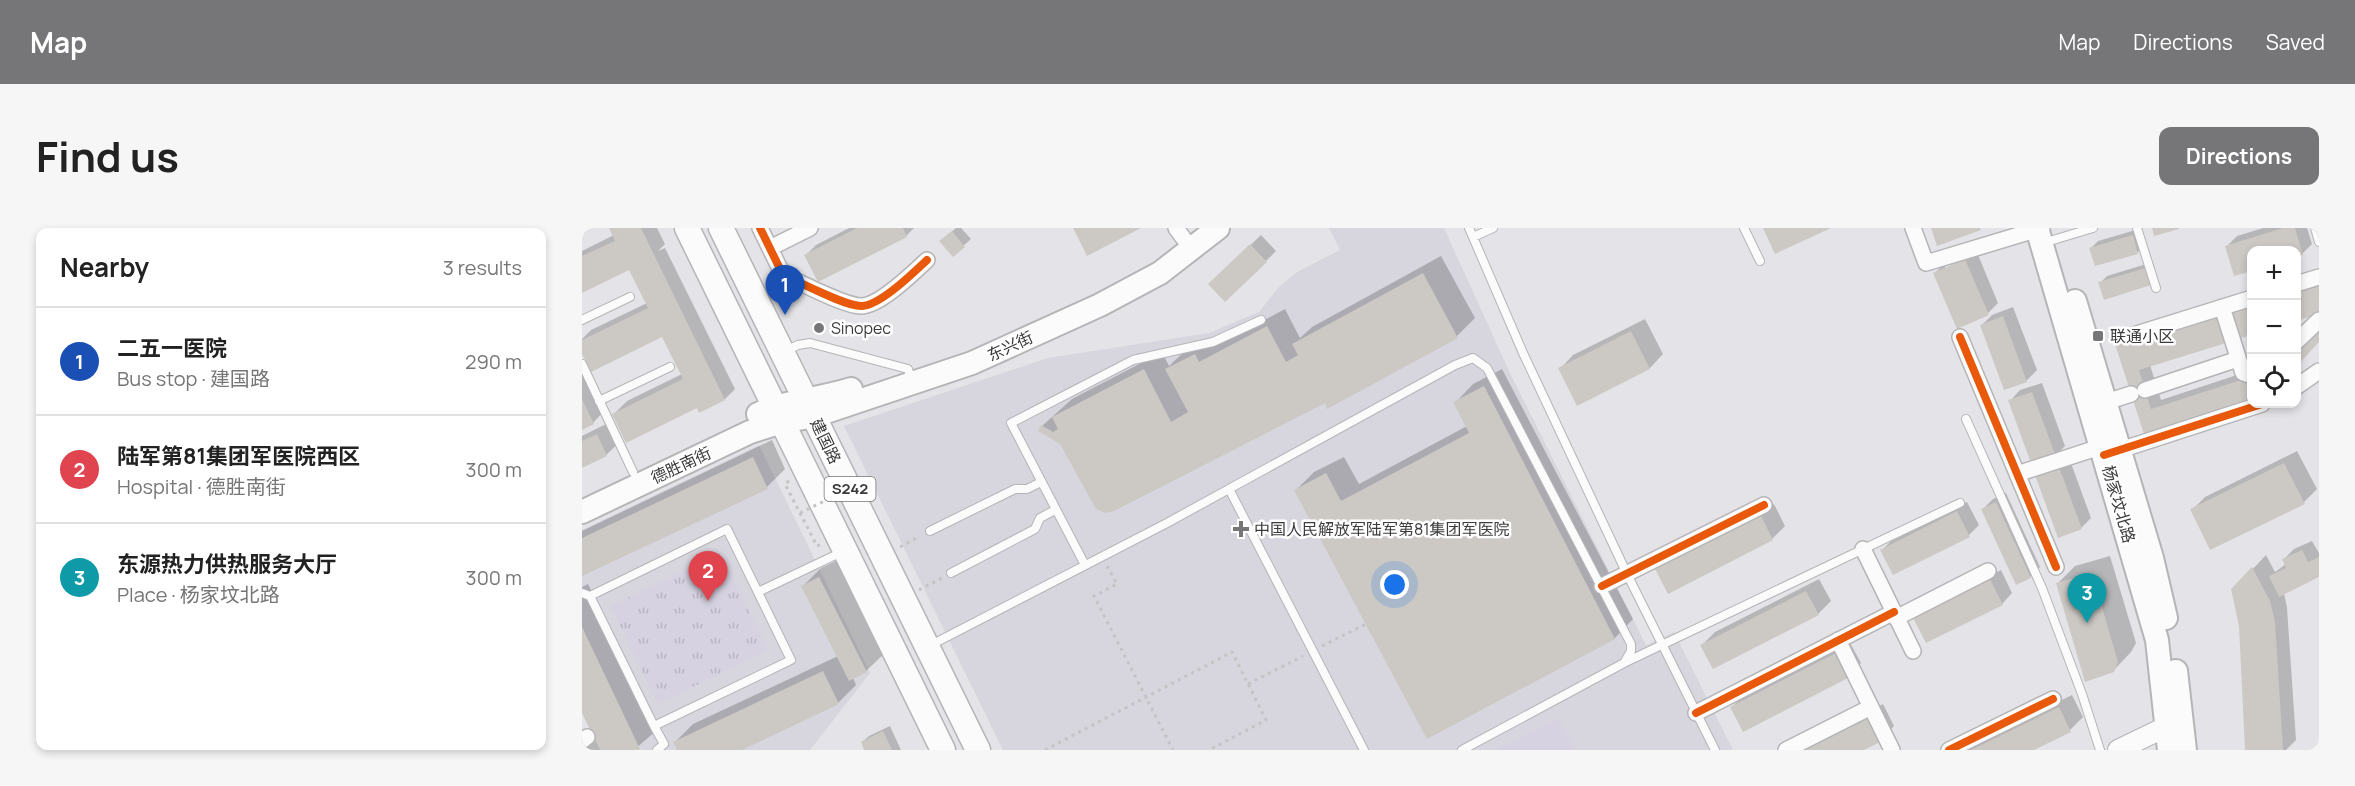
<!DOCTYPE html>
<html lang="en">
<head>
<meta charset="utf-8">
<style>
	:root { --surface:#fff; --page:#f6f6f6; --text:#222; --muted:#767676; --line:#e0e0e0; --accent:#767678 }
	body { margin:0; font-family:Manrope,"Noto Sans SC",sans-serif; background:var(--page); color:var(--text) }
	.controls { position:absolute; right:18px; top:18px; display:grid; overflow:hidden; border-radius:12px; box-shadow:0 3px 9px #0003 }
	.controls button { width:54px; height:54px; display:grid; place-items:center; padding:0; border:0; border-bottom:2px solid var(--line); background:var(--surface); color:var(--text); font:30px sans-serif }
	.you { position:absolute; left:813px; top:357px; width:21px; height:21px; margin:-15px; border:4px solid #fff; border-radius:50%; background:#1a73e8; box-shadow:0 0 0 9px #1a73e833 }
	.badge { display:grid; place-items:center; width:39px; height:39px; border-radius:50%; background:var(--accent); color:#fff; font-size:20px; font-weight:700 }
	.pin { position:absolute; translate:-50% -50px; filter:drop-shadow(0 2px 3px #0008) }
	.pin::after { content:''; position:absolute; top:32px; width:21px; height:18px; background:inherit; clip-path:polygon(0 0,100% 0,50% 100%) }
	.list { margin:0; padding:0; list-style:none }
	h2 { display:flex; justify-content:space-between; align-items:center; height:78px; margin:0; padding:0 24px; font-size:26px }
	h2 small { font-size:20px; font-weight:400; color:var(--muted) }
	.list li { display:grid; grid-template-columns:39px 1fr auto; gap:18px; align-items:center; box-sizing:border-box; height:108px; padding:0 24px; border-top:2px solid var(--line) }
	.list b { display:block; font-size:22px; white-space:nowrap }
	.list p { margin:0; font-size:20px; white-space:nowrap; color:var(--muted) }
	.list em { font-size:20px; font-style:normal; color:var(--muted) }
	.icon { flex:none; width:33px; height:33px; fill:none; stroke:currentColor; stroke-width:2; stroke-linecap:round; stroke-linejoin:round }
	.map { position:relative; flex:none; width:1737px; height:522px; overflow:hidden; border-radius:12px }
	header { display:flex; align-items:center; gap:36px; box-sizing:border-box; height:84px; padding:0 30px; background:var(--accent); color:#fff }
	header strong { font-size:28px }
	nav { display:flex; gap:33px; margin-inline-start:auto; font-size:21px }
	.intro { display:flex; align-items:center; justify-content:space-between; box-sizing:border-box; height:144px; padding:0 36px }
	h1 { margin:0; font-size:42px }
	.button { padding:15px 27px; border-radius:12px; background:var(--accent); color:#fff; font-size:21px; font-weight:700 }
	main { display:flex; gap:36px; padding:0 36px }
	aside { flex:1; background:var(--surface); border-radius:12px; box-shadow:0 3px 9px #0003 }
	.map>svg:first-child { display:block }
	.built { fill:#d7d5de }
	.grass { fill:url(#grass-tufts) }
	.green { fill:#d6d2e1 }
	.shadow { fill:#0003; fill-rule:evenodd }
	.building { fill:#ccc8c4 }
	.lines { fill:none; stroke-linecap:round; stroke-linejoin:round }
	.service-casing { stroke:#b5b4b7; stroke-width:10 }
	.minor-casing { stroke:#b5b4b7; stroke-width:18 }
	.tertiary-casing { stroke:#b5b4b7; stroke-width:22 }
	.secondary-casing { stroke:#b5b4b7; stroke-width:26 }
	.primary-casing { stroke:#b5b4b7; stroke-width:27 }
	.path { stroke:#c4c4c4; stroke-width:3; stroke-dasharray:3 4.5; stroke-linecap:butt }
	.service { stroke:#fbfbfb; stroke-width:8 }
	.minor { stroke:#fbfbfb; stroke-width:15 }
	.tertiary { stroke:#fbfbfb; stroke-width:20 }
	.secondary { stroke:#fbfbfb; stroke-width:22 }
	.primary { stroke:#fbfbfb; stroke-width:24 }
	.path-bridge { stroke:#c4c4c4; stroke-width:3; stroke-dasharray:3 4.5; stroke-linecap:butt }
	.cycleway-casing { stroke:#fff; stroke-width:11 }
	.cycleway { stroke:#e8590c; stroke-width:8 }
	.poi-dot { fill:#767678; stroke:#fff; stroke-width:2 }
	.labels { text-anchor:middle; stroke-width:5; stroke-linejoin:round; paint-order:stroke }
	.shield { fill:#fff; stroke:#767677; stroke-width:1.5 }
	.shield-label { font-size:15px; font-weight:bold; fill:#3b3b3d }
	.poi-label { font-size:16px; fill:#3b3b3d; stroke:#fff; text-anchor:start }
	.street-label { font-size:16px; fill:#3b3b3d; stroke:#fff }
</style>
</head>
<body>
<header>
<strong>Map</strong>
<nav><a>Map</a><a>Directions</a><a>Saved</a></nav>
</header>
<div class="intro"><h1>Find us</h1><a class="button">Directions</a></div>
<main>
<aside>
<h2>Nearby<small>3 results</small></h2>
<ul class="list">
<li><span class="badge" style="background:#1a4fb4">1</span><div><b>二五一医院</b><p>Bus stop · 建国路</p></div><em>290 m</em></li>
<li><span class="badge" style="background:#e0444e">2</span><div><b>陆军第81集团军医院西区</b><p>Hospital · 德胜南街</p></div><em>300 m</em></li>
<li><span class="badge" style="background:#0f9aa8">3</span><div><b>东源热力供热服务大厅</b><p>Place · 杨家坟北路</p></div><em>300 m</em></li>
</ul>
</aside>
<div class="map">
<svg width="1737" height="522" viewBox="0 0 1737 522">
	<defs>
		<pattern id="grass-tufts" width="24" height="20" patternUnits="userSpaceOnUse" patternTransform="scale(1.5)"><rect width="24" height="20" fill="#d6d2e1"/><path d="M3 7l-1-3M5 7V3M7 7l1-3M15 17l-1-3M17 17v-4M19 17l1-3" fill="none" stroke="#b9b5c2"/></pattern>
	</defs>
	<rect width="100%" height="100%" fill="#e4e3e7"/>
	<path class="built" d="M747 0H862L928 145 1064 417 1092 404 1151 522H421L262 198 466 130 627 105 677 84 697 59 715 44 758 22Z
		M177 217 288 445 228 522H18L0 485V302Z"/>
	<path class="grass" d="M138 325 186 422 76 476 29 378Z"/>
	<path class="green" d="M976 490 993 522H915Z"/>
	<path class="shadow" d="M28 0H75L83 16 76 23 83 20 153 161 143 171 118 183 116 178 32 186 45 173 100 146 81 107 0 123V111L9 102 65 75 48 40 0 63V23L32 7Z
		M267 0H332L324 8 224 27 234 17Z
		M374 0H379L389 11 371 27 366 7Z
		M1681 0H1725L1730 16 1720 26 1714 22H1670L1645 18 1655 8Z
		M1557 1 1562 18 1556 24 1509 20 1516 13Z
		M679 7 694 23 684 33 628 56Z
		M1394 22 1416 75 1406 85 1353 45 1363 35ZM1390 27 1391 29 1363 41V38Z
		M859 28 893 90 875 108 743 173 479 214 460 198 490 171 580 124 587 138 603 123 631 109 635 117 703 81 718 110 730 99Z
		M1571 34 1575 49 1568 56 1518 55 1525 48Z
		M1431 79 1455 142 1445 152 1423 160 1400 97 1410 87Z
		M1063 91 1081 126 1068 140 996 176 978 141 991 127Z
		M1545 106 1568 137 1579 172 1670 142V168L1563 204 1535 116Z
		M0 131 24 181 11 195 0 200Z
		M920 141 1051 391 1033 410 845 509 714 262 732 244 762 229 777 256 885 198 873 175 891 156Z
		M1460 155 1483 218 1473 228 1428 173 1438 162Z
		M28 194 38 214 24 227 0 239V208Z
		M190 212 203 241 185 259 0 346V303Z
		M1715 223 1735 261 1722 274 1610 282 1623 269Z
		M1486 227 1509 290 1499 300 1454 245Z
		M1424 265 1458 339 1448 349 1401 281 1411 271Z
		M1385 274 1397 297 1387 307 1300 322 1310 312Z
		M1192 276 1203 298 1190 311 1075 342 1088 328Z
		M1730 313 1737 325V348L1702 365 1705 380 1714 512 1704 522H1665L1658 398 1651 362 1684 327 1693 344 1704 336 1702 331 1712 321Z
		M1528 328 1554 415 1549 424 1531 443 1475 356 1493 338Z
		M256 332 303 425 284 443 271 450 274 457 256 475 156 522H97L93 514 111 496 256 428 221 358 239 340Z
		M1419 342 1430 365 1420 376 1345 413 1333 390 1343 380Z
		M1237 351 1249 373 1236 386 1120 417 1133 404Z
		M6 356 76 501 52 522H0V519L13 509 0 482V359Z
		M1267 413 1279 435 1265 449 1161 501 1150 479 1163 466Z
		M1490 467 1501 489 1488 502 1448 522H1377Z
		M1301 476 1312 498 1299 511 1279 522H1211Z
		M308 498 319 522H284L280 514 287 508Z"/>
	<path class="building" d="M27 0H59L143 172 117 185 115 180 44 215 30 186 101 151 80 109 9 144 0 126V112L66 80 47 42 0 65V28L33 13Z
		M275 0H321L325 9 236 54 222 27Z
		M491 0H559L505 28Z
		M1181 0H1249L1193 26Z
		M1349 0H1398L1399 2 1355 18Z
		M1570 0H1597V1L1572 8Z
		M1701 0H1713L1721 27 1714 29V22H1670V43L1652 48 1643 18Z
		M370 3 383 19 371 29 357 13Z
		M1551 7 1556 26 1513 38 1507 20Z
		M668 16 685 34 643 74 626 56Z
		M1383 31 1407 87 1375 101 1351 45Z
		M1564 40 1569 57 1522 72 1516 54Z
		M841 45 876 110 745 181 743 175 532 283 524 285 514 281 478 216 456 203 459 197 471 204 476 201 470 189 562 141 589 194 606 184 583 141 613 126 617 134 685 98 704 134 716 127 710 116Z
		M1735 54 1737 60V86L1714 93V60Z
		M1670 74V107L1655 111 1646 81Z
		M1634 84 1644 115 1557 142 1569 181 1665 150 1667 156 1670 155V170L1562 206 1533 116Z
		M1421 88 1445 154 1422 162 1398 97Z
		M1737 94V114L1714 139V119Z
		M1049 103 1068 141 995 178 976 140Z
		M902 158 1033 411 845 511 712 262 744 245 759 273 887 205 871 174Z
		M1450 164 1474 229 1450 238 1426 172Z
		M0 171 12 196 0 202Z
		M15 206 25 228 0 240V213Z
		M171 229 186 261 0 348V310Z
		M1702 235 1723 276 1628 322 1608 281Z
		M1476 236 1500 301 1476 310 1452 244Z
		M1414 274 1449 350 1434 357 1399 281Z
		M1375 283 1388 309 1311 347 1298 322Z
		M1179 288 1191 312 1086 366 1073 341Z
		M1720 322 1726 334 1737 329V349L1697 369 1687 348 1704 340 1700 331Z
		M1670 339 1688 373 1693 394 1701 522H1663L1657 398 1649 361Z
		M1510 345 1536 434 1532 444 1503 454 1474 355Z
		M237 349 285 444 267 453 219 358Z
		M1408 351 1421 377 1344 415 1331 390Z
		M1224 363 1237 387 1131 441 1118 417Z
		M0 399 58 521 56 522H18L0 485Z
		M1254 425 1266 450 1161 504 1148 479Z
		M241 443 257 476 160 522H95L91 514Z
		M1477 479 1489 504 1452 522H1389Z
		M1288 488 1300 513 1282 522H1221Z
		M301 503 310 522H282L279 514Z"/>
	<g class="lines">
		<defs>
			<path id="service" d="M887 0 941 125 1045 346 1133 522
				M1162 0 1178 33
				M1555 0 1574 60
				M1733 0 1737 14
				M891 9 911 0
				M1461 15 1511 0
				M0 92 48 69
				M203 123 216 117 228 115 326 141 330 154
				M0 136 51 244
				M17 173 88 139
				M1384 191 1460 360 1500 466 1518 522
				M647 261 782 522
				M348 303 433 261H445L459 254
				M503 337 429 195 551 132 631 114 679 92
				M369 345 453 301 458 290 473 282
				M176 364 262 323
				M0 365 8 368 72 498 209 432 145 301 8 368
				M347 418 585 295 873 137 891 130 905 140 1049 416V423L1042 435 880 522
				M1044 434 1378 275
				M72 498 82 516 75 522"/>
			<path id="minor" d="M178 0 201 47C218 54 264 79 280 78 299 77 332 44 345 32
				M594 0 602 11
				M1331 0 1344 35 1460 0
				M188 20 228 0
				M1714 56 1737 49
				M1640 79 1661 145 1670 148
				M1548 108 1670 70
				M1378 109 1474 339
				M1714 114 1737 92
				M1714 159 1737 143
				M1563 162 1656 131
				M1515 177 1549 166
				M1529 225 1680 176
				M1435 246 1527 216
				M1281 321 1331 423
				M1020 358 1182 277
				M1314 390 1406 343
				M1256 412 1310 522
				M1114 485 1312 384
				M0 513 5 509
				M1204 522 1289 479
				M1367 522 1471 471"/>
			<path id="tertiary" d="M1536 522 1596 493"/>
			<path id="secondary" d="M1455 0 1575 412 1587 522
				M1493 73 1570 330 1584 390
				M176 186C206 172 238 171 269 161
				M0 284 168 204 200 194 232 188 390 135 518 77 578 45 636 0
				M1594 443 1603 522"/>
			<path id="primary" d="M105 0 361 522
				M139 0 396 522"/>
		</defs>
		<use href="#service" class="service-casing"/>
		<use href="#minor" class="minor-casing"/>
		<use href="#tertiary" class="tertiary-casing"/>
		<use href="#secondary" class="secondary-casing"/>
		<use href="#primary" class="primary-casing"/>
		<path class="path" d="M207 253 203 256 235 318 240 316
			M318 319 338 308
			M525 338 535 356 512 368 591 522
			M337 362 360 350
			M740 418 784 396
			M666 456 721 428
			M463 522 650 424 684 492 627 522"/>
		<use href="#service" class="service"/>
		<use href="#minor" class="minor"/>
		<use href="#tertiary" class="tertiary"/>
		<use href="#secondary" class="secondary"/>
		<use href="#primary" class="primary"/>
		<path class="path-bridge" d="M218 285 283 253"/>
		<defs>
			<path id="cycleway" d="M178 0 201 47C218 54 264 79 280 78 299 77 332 44 345 32
				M1378 109 1474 339
				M1522 227 1680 176
				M1020 358 1182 277
				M1114 485 1312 384
				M1367 522 1471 471"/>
		</defs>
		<use href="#cycleway" class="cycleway-casing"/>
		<use href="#cycleway" class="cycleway"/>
	</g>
	<g class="poi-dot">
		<circle cx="237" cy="100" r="6"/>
		<rect x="1510" y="102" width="12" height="12" rx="3"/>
		<path d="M656 292h6v6h6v6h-6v6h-6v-6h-6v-6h6z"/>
	</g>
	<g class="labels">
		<rect class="shield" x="242.5" y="249" width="51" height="24" rx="4.5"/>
		<g class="shield-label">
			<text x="268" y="266">S242</text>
		</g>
		<g class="poi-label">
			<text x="249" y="106">Sinopec</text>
			<text x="1528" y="114">联通小区</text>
			<text x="672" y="307">中国人民解放军陆军第81集团军医院</text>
		</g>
		<g class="street-label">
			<text transform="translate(428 118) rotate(-25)" y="6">东兴街</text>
			<text transform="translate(244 213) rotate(64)" y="6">建国路</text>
			<text transform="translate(99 237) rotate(-25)" y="6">德胜南街</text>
			<text transform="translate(1537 276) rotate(74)" y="6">杨家坟北路</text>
		</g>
	</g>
</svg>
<div class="controls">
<button>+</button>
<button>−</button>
<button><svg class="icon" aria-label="locate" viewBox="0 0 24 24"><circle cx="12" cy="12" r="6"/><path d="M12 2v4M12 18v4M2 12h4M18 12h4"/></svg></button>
</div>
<div class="you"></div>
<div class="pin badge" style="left:203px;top:87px;background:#1a4fb4">1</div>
<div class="pin badge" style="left:126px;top:373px;background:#e0444e">2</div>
<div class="pin badge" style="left:1505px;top:395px;background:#0f9aa8">3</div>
</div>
</main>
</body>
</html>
